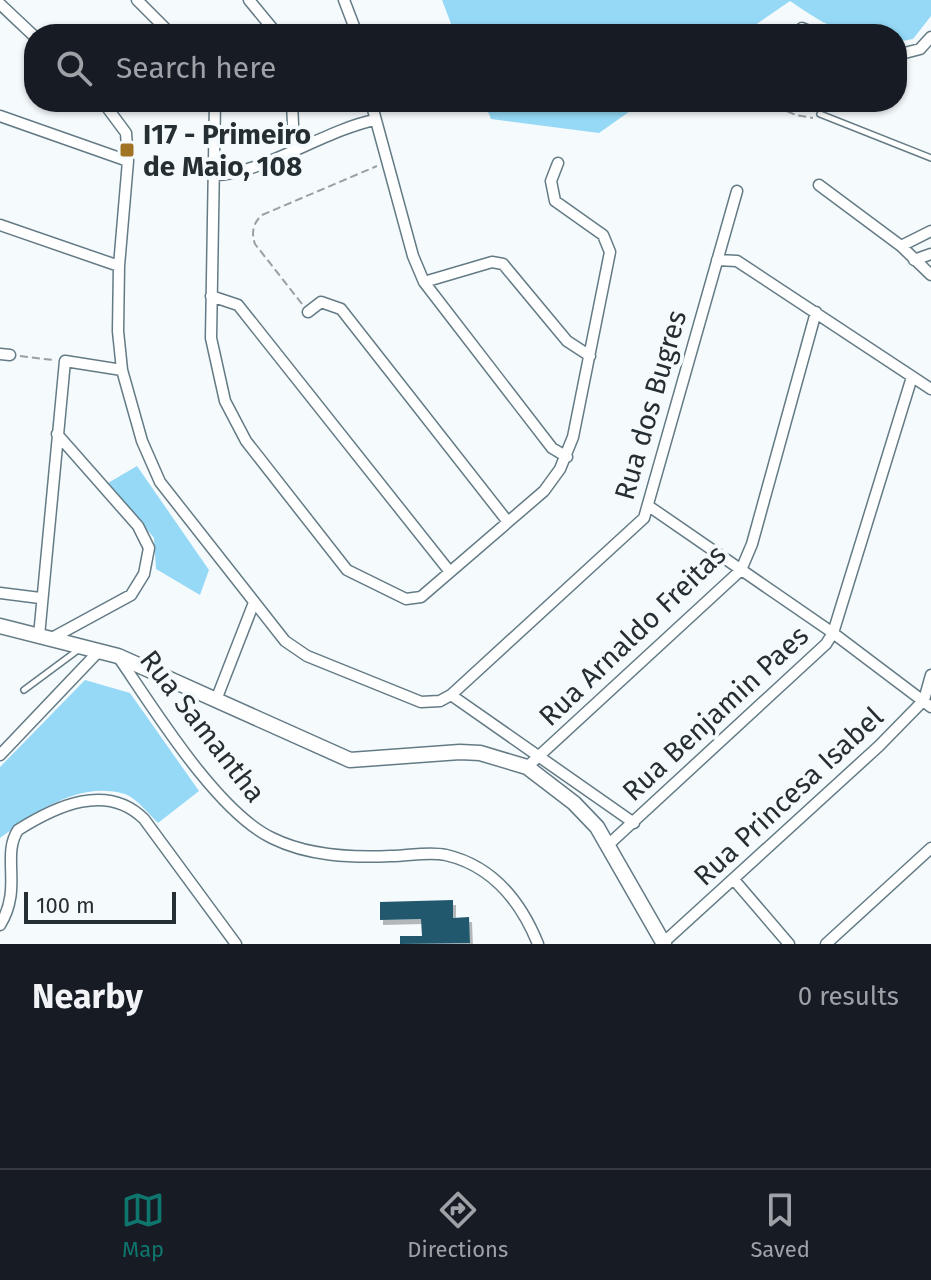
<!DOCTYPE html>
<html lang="en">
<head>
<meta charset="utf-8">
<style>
	:root { --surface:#171b24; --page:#242831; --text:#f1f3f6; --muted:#9ea1a6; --line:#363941; --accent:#0f766e }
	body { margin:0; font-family:"Fira Sans",sans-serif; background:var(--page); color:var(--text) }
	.scale { position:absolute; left:24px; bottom:20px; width:152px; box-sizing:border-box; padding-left:8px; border:4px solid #252f33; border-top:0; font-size:22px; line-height:28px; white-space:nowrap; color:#252f33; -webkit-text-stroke:6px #f5fafd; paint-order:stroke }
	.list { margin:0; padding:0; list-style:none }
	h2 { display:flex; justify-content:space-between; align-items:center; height:104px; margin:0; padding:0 32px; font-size:34px }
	h2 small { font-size:26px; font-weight:400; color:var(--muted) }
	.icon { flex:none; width:44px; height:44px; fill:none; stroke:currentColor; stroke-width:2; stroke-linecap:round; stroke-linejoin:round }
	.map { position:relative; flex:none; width:931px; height:944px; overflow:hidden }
	.search { position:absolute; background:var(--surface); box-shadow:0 2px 6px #0004; left:24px; right:24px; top:24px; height:88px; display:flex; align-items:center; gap:20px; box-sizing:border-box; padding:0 28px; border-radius:32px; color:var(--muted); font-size:30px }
	.sheet { height:224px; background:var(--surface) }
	nav { display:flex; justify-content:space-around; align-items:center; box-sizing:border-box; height:112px; border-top:2px solid var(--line); background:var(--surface); font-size:22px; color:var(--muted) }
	nav a { display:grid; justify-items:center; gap:4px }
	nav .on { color:var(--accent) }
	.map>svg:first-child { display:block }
	.green { fill:#95d9f6 }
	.building { fill:#21596e; filter:url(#shadow) }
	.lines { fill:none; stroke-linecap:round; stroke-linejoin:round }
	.lane-casing { stroke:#647b85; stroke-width:8 }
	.street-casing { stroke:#647b85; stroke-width:13 }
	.secondary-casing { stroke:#647b85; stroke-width:17 }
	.path { stroke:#99a0a4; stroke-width:2; stroke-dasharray:8 4; stroke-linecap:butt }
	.lane { stroke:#fff; stroke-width:5 }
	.street { stroke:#fff; stroke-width:10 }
	.secondary { stroke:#fff; stroke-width:14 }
	.poi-dot { fill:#a17325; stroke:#f5fafd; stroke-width:3 }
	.labels { text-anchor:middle; stroke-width:8; stroke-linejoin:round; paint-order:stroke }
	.poi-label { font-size:28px; font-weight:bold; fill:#252f33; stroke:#f5fafd; text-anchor:start }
	.street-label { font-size:28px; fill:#252f33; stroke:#f5fafd }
</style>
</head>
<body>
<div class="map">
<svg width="931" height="944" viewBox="0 0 931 944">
	<defs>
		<filter id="shadow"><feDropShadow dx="3" dy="5" stdDeviation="0" flood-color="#0004"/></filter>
	</defs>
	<rect width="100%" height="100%" fill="#f5fafd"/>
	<path class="green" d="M442 0H931V16L913 39 897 42V34C841 34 836 32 790 1L742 34H455Z
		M484 102H643L599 133 491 119Z
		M137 466 209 570 200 595 156 569 154 538 108 483Z
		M85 680 130 693 199 791 158 823C149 814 136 798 125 794 78 780 35 813 0 838V767Z"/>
	<path class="building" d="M453 900V918L469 917 470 943 400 944V936H422L421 919 380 920V902Z"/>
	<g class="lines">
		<defs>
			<path id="lane" d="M820 114 931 158
				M24 690 78 650"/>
			<path id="street" d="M137 0 171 34
				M249 0 277 34
				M344 0 357 34
				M0 4 34 36
				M802 28 816 34
				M897 55 920 49 931 37
				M103 102 126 133 128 161 119 266 118 331 122 370 142 441 160 482 285 641 307 656 421 702 440 701 451 695 644 518 737 191
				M215 102 211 338 225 401 246 441 347 570 406 599 421 597 544 491 560 469 573 437 610 252 603 235 555 201 551 181 558 163
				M292 102 294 148
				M371 102 413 256 424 282 552 448 567 457
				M0 116 128 161
				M213 175C256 177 327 129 375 120
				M819 185 901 246 931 275
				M0 225 119 266
				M901 246 931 231
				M717 260 737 261 931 389
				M914 260 931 254
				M424 282 492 262 503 264 567 341 590 356
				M211 296 238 305 450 572
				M308 312 321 302 341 309 508 522
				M0 354 10 355
				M650 507 833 633 931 707
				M0 593 40 598
				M39 636 65 361 122 370
				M52 638 131 595 144 574 149 548 138 526 57 434
				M119 658C154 709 217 812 272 838 308 856 351 858 391 856 409 856 428 851 446 855 493 866 521 902 538 944
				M451 695 634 823
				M216 700 253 605
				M0 755 100 650
				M527 767 741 570 752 544 816 312
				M608 845 826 644 833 633 912 377
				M735 881 789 944
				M0 925C23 888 1 856 18 830 56 806 107 782 144 819L236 944
				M663 943 879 746 924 700 931 675
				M826 944 931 848"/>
			<path id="secondary" d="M0 626 118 656 350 760 460 752 480 753 527 767 574 803 597 827 664 944"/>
		</defs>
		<use href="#lane" class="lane-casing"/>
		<use href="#street" class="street-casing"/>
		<use href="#secondary" class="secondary-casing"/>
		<path class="path" d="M765 102 796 115 813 118
			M302 304 255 244C251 233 253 223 262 215L377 166
			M20 356 53 360"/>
		<use href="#lane" class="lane"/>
		<use href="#street" class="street"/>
		<use href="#secondary" class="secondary"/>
	</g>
	<rect class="poi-dot" x="119" y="142" width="16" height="16" rx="4"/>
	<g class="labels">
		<g class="poi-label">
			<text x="143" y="144">I17 - Primeiro<tspan x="143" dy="32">de Maio, 108</tspan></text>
		</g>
		<g class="street-label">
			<text transform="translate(650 405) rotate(-74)" y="10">Rua dos Bugres</text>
			<text transform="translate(632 635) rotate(-44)" y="10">Rua Arnaldo Freitas</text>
			<text transform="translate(715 713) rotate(-43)" y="10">Rua Benjamin Paes</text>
			<text transform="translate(203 726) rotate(52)" y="10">Rua Samantha</text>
			<text transform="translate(788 796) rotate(-43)" y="10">Rua Princesa Isabel</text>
		</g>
	</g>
</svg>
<div class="scale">100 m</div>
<div class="search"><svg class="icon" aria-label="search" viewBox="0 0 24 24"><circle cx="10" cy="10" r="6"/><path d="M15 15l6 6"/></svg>Search here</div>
</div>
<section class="sheet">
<h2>Nearby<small>0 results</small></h2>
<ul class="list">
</ul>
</section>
<nav>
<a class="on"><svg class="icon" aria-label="map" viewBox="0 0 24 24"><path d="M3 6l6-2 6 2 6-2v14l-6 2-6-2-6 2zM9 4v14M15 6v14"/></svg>Map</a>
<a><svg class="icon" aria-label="directions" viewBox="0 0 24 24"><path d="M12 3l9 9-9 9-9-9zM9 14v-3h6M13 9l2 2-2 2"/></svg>Directions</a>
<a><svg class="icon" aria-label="saved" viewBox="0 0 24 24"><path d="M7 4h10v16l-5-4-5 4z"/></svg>Saved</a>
</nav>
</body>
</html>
